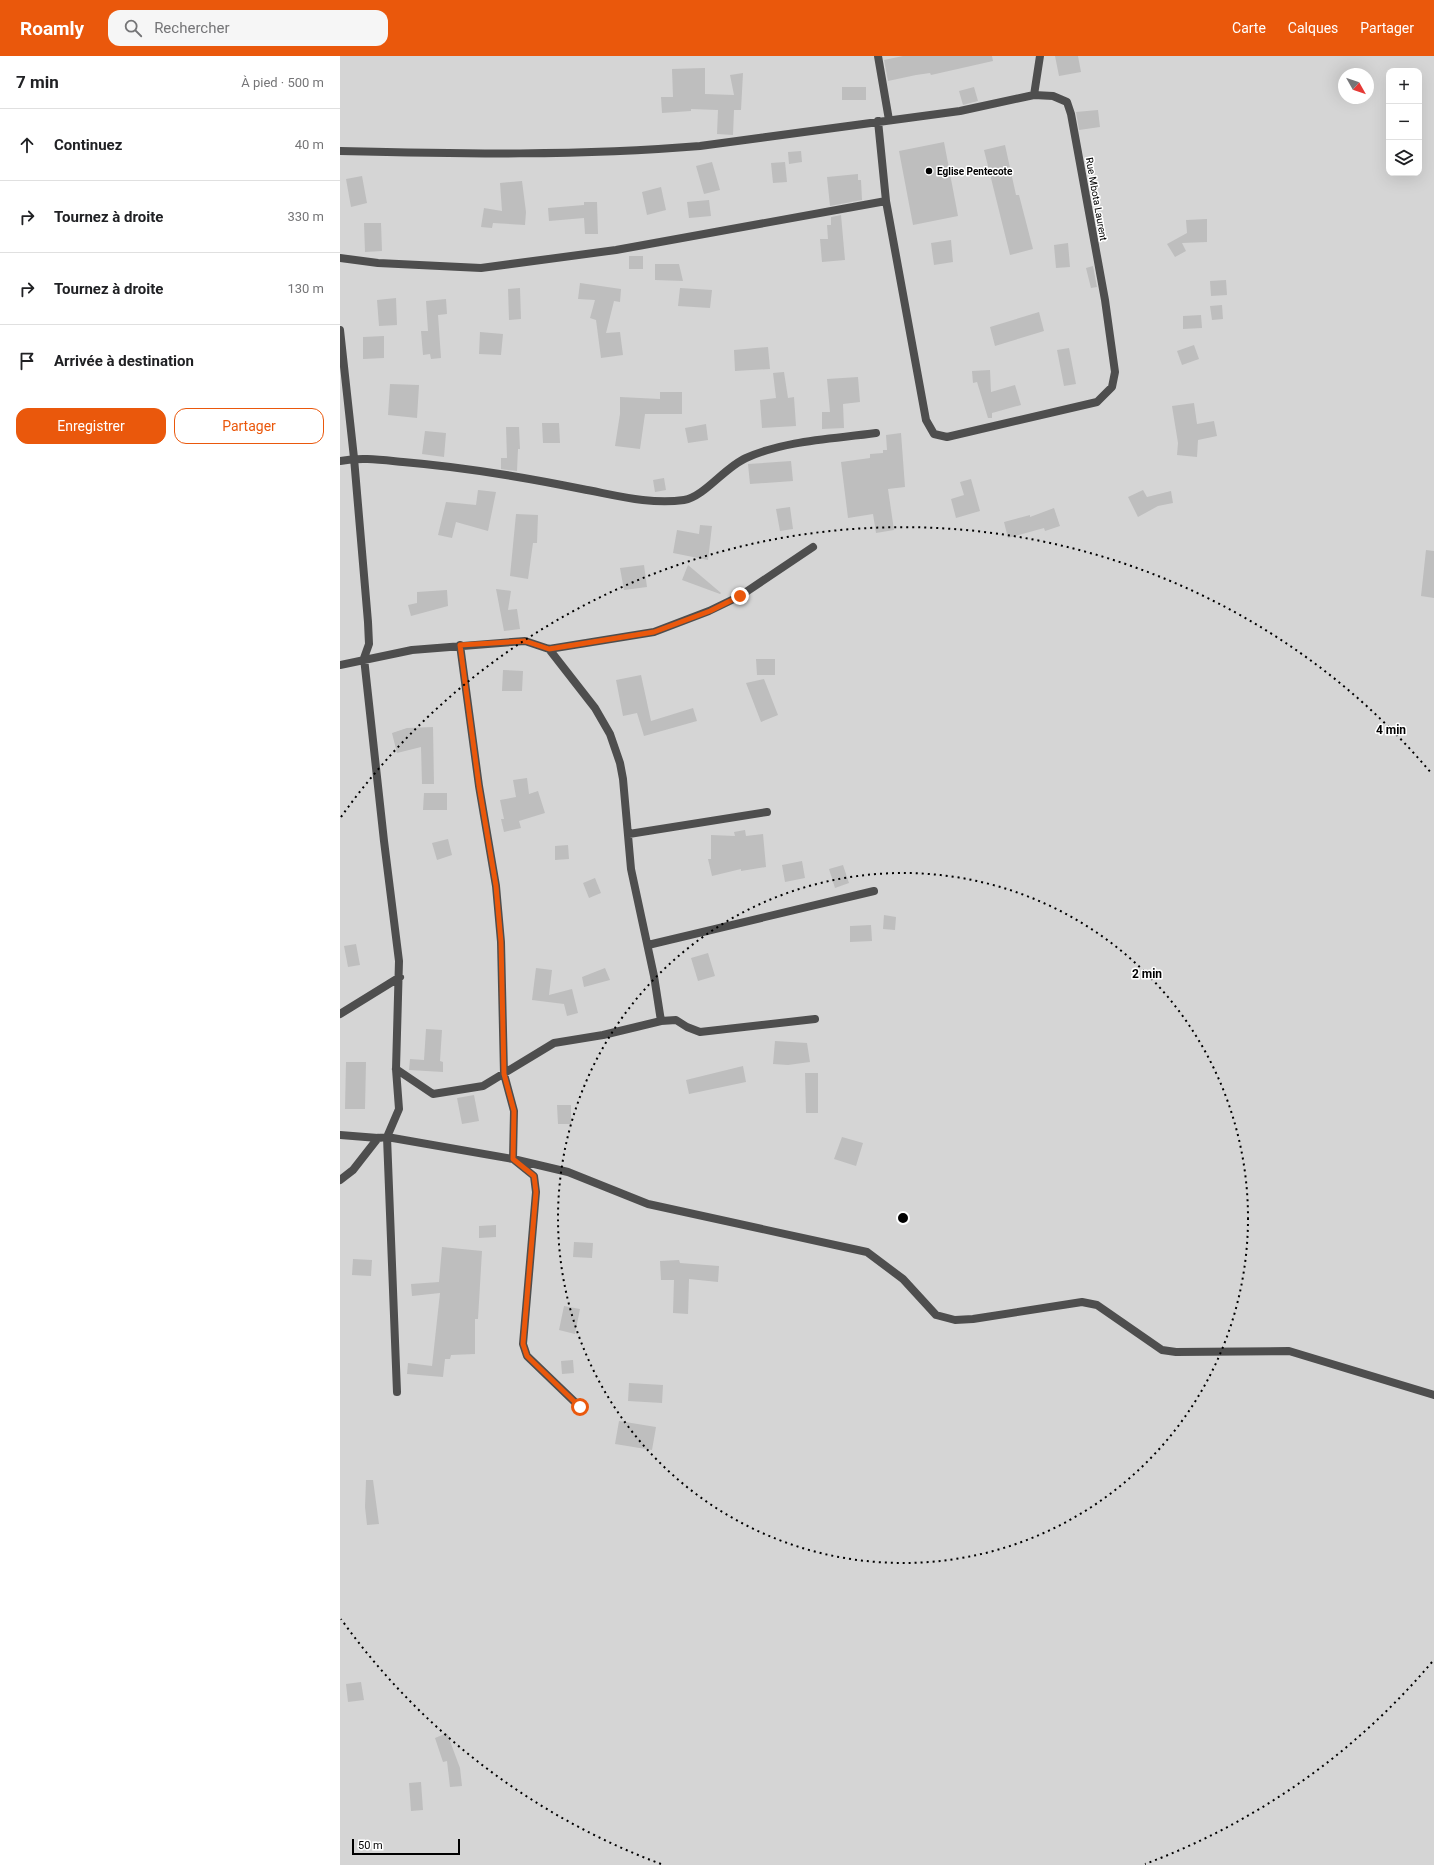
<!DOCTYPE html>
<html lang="fr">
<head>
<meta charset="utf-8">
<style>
	:root { --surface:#fff; --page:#f6f6f6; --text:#202124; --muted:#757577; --line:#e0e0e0; --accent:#ea580c }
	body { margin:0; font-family:Roboto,sans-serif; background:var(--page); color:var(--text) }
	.controls { position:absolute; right:12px; top:12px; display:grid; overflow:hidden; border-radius:8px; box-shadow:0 4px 16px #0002 }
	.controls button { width:36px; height:36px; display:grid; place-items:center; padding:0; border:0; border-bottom:1px solid var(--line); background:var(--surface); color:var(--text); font:20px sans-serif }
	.compass { position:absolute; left:998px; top:12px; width:36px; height:36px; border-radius:50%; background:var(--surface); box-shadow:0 4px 16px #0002; rotate:130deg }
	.scale { position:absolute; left:12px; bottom:10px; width:108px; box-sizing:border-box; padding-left:4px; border:2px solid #000; border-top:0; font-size:11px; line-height:14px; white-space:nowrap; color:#000; -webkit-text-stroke:3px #fff; paint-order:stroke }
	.stop { position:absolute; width:12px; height:12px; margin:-9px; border:3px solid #ea580c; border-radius:50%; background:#fff }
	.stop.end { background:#ea580c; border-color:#fff; box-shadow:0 1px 4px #0008 }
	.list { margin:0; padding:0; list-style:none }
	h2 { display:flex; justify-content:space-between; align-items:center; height:52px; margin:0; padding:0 16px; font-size:17px }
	h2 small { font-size:13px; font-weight:400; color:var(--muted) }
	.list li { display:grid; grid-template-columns:26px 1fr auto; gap:12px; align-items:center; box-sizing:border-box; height:72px; padding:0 16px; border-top:1px solid var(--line) }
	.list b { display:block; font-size:15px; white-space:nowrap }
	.list em { font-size:13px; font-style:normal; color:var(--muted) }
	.actions { display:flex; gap:8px; padding:12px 16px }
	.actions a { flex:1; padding:9px 0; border:1px solid var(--accent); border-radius:12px; text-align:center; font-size:14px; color:var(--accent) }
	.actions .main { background:var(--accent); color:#fff }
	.icon { flex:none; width:22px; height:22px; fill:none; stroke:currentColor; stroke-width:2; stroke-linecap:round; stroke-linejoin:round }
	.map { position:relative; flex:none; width:1094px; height:1809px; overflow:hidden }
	header { display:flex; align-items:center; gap:24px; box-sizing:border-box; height:56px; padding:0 20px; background:var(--accent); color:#fff }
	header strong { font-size:19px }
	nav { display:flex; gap:22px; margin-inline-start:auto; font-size:14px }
	.search { width:280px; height:36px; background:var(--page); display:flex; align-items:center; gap:10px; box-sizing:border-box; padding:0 14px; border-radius:12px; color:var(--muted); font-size:15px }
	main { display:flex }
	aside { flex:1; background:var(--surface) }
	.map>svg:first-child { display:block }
	.green { fill:#d5d5d5; fill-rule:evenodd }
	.building { fill:#bebebe }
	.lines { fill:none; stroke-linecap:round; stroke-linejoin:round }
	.street { stroke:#4e4e4e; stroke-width:8 }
	.route { stroke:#ea580c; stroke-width:5 }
	.ring { fill:none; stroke:#000; stroke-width:2; stroke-dasharray:2 4 }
	.poi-dot { fill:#000; stroke:#fff; stroke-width:1.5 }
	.labels { text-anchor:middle; stroke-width:3; stroke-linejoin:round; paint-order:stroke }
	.poi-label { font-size:10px; font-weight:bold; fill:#000; stroke:#fff; text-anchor:start }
	.street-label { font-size:10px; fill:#000; stroke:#fff }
	.centre { fill:#000; stroke:#fff; stroke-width:2 }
	.ring-label { font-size:12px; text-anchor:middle; font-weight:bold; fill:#000; stroke:#fff; stroke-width:3; stroke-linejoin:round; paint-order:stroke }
</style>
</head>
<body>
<header>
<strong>Roamly</strong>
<div class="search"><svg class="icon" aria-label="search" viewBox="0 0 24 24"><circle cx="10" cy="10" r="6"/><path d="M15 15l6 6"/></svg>Rechercher</div>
<nav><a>Carte</a><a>Calques</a><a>Partager</a></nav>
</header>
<main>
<aside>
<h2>7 min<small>À pied · 500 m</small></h2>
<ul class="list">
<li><svg class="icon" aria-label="ahead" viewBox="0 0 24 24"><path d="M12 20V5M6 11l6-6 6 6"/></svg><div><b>Continuez</b></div><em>40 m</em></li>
<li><svg class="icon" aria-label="right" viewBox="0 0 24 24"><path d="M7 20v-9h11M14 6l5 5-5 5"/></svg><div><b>Tournez à droite</b></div><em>330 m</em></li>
<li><svg class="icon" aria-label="right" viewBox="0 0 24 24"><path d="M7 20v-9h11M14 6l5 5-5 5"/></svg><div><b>Tournez à droite</b></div><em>130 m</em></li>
<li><svg class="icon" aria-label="arrive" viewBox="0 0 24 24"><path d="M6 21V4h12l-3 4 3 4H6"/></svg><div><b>Arrivée à destination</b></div></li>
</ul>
<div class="actions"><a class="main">Enregistrer</a><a>Partager</a></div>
</aside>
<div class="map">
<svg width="1094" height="1809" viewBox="0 0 1094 1809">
	<rect width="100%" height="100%" fill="#fff"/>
	<path class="green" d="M0 0H1094V1809H0ZM1049 15H1079V117H1049ZM1004 18H1028V42H1004Z"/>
	<path class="building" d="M563 0H652L653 5 591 19 590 17 576 19 548 25 544 4Z
		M715 0H738L741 16 719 20Z
		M365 12V38L394 39 390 19 403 17 401 54H394L393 79 377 78 378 54 351 53V55L322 57 321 41H333L332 13Z
		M502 31H526V44H502Z
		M634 31 638 45 623 49 619 35Z
		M758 54 760 71 739 74 736 56Z
		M604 86 618 160 573 169 559 95Z
		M665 89 676 139H679L693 193 670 199 644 94Z
		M461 95 462 106 449 108 448 96Z
		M372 106 380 134 364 138 356 110Z
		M445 106 447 126 433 127 431 107Z
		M518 118V124H521L522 144 490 150 487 121Z
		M22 120 27 147 11 151 6 123Z
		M182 125 186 156 185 169 153 167 152 172 141 171 144 152 162 155 160 127Z
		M321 131 326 154 307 159 302 136Z
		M369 144 371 160 349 162 347 146Z
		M244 146H257L258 178H245L244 162 209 165 208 152 244 149Z
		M501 159 505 204 482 206 480 183H488L487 169H491V161Z
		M867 163V186L842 187 846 195 835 201 827 188 847 177 846 164Z
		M24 167H41L42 195 25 196Z
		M611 184 613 206 594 209 591 187Z
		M728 187 730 211 716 212 714 189Z
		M289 200H303V213H289Z
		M315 208H339L343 225 315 224Z
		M753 210 757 231 751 232 746 212Z
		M886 224 887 239 871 240 870 225Z
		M240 227 281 233 280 246 274 245 266 277 280 276 283 299 261 302 256 264 250 262 255 244 238 243Z
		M180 232 181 263 169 264 168 233Z
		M340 232 372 234 370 252 338 250Z
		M56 242 57 269 39 270 37 244Z
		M106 243 107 258 98 259 101 302 91 303 90 298 83 299 81 275H88L86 245Z
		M882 249 883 263 872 264 870 250Z
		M699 256 704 275 655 290 650 271Z
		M861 259 862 272 843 273V260Z
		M140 276 163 278 161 299 139 298Z
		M44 280V302L23 303V281Z
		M854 289 859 303 842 309 837 295Z
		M428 291 430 313 395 315 394 294Z
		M729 292 736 328 724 330 717 294Z
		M650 314 651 336 675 329 681 349 652 357V362H648L637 326 633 327 632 315Z
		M444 316 448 342 454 341 456 370 422 372 420 344 436 342 433 317Z
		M518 321 520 346 503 348 504 372 482 373V356H490L487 323Z
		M50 328 79 329 77 362 48 359Z
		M320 336H342V358H305L300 393 275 390 280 358V341L320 343Z
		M854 347 857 368 874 365 877 380 858 384 857 401 837 399 838 387 832 350Z
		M202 367H219L220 387H203Z
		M366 368 368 384 348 387 345 372Z
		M166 371H179L180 393H178L177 415 161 413V402H167Z
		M85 375 106 377 104 401 82 398Z
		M561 377 565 431 548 433 554 474 536 477 533 458 508 462 501 406 530 402V398L543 397V394H547L546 379Z
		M451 405 453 425 410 428 408 408Z
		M324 422 326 434 315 436 313 424Z
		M631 423 640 455 616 462 611 443 624 439 620 426Z
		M138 434 156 436 148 475 116 466 112 482 98 479 106 446 136 449Z
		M803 434 807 441 831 435 833 447 818 450 798 461 788 441Z
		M450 451 453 473 440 475 436 453Z
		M714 452 720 470 705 475 704 472 668 482 664 466 690 459V461Z
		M176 458 198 459 197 487H193L188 523 170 520Z
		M360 469 372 470 368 504 333 497 337 474 359 478Z
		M1086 494 1094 495V542L1081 540Z
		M304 509 307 531 284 534 280 512Z
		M348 509 381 537 380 538 342 524Z
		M156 533 171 535 168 554 177 553 180 573 164 575Z
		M107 534 108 550 71 560 68 549 77 547V536Z
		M416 603H435V619H417Z
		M163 614 183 615 182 635H162Z
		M301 619 311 665 353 652 357 665 304 680 297 657 283 660 276 624Z
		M424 623 438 659 421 666 406 627Z
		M93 671 94 728H82L81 691 57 697 52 677 67 672Z
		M187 722 189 738 198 735 205 757 179 765 181 772 164 776 161 763H164L160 744 176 741 173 724Z
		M84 737H107V754H83Z
		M405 774 406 780 423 778 426 811 401 815V813L372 820 368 803H371V779L395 780 394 776Z
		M108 783 112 799 97 804 92 787Z
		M228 789 229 803 215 804V790Z
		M462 805 465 822 445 826 442 809Z
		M503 809 509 827 495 832 489 813Z
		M255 822 261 837 249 842 243 827Z
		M544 859 556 861 555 874 543 873Z
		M531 869 532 885 510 886V870Z
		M16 888 20 909 8 911 4 890Z
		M368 897 375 920 358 925 351 902Z
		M196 912 212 914 209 939 232 933 238 957 227 960 224 948 192 944Z
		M265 912 270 924 244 931 242 921Z
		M86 973 102 974 100 1005 103 1006V1016L69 1014 70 1003 84 1004Z
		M435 985 467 987 470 1006 448 1009 433 1008Z
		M6 1006H26L25 1053H5Z
		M403 1010 406 1026 349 1038 346 1024Z
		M465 1017H478V1057H466Z
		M134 1039 139 1065 122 1068 117 1042Z
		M217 1049H231V1068H218Z
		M502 1081 523 1087 516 1110 494 1103Z
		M156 1169V1181L139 1182V1170Z
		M234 1186 253 1187 252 1202 233 1201Z
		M102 1191 142 1195 138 1263H135V1298L111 1299 110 1303H105L103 1321 67 1318 68 1307 92 1310 100 1237 72 1240 71 1228 99 1226Z
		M13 1203 32 1204 31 1220 12 1219Z
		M339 1204 340 1207 379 1210 378 1226 349 1223 348 1258 333 1257 334 1224H321L320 1205Z
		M224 1250 240 1253 235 1278 219 1274Z
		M233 1304 234 1317 222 1318 221 1305Z
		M289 1327 323 1329 322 1347 288 1345Z
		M279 1365 316 1371 312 1394 275 1388Z
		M26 1424H33L39 1468 27 1469 25 1451Z
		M21 1626 24 1644 8 1646 6 1628Z
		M107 1677 120 1712 122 1730 110 1731 107 1705 103 1706 95 1682Z
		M81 1726 83 1754 71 1755 69 1727Z"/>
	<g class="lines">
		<path class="street" d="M538 0 549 64
			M538 65 546 145 586 364 594 378 607 381 757 346 772 331 775 316 765 244 731 58 727 46 713 40 694 39 700 0
			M0 95C120 98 240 100 360 90L620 55 694 39
			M0 202 38 207 141 212 276 194 546 145
			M0 274 14 402 28 566 29 588 24 602 44 785 59 905 56 1013 59 1053 47 1081 57 1336
			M0 405C21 401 42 404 63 406 123 411 183 421 242 433 275 439 310 449 344 444 364 441 385 411 406 402 446 384 493 383 536 377
			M120 589 139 730 156 830 161 886 164 1018 174 1055 173 1103 194 1120 196 1136 183 1288 187 1300 240 1351
			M0 609 72 594 185 585 209 593 314 576 369 555 400 540 473 491
			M289 778 427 756
			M308 889 534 835
			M0 958 60 921
			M321 965 336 964 347 971 360 976 475 963
			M56 1013 93 1038 143 1030 214 987 263 979 321 965 314 920 291 813 283 723 280 707 270 678 255 652 209 593
			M0 1079 38 1082 47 1081 173 1103 228 1116 308 1148 527 1196 563 1223 596 1259 615 1264 633 1263 742 1246 757 1249 822 1294 836 1296 949 1295 1094 1339
			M0 1124 13 1114 38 1082"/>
	</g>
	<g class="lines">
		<path class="route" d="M240 1351 187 1300 183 1288 196 1136 194 1120 173 1103 174 1055 164 1018 161 886 156 830 139 730 120 589 185 585 209 593 314 576 370 555 400 540"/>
	</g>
	<g class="ring">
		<circle cx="563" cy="1162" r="345"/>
		<path d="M1092 1606A690 690 0 0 1 805 1808M321 1808A690 690 0 0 1 1 1563M1 761A690 690 0 0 1 1092 718"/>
	</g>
	<circle class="poi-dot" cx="589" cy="115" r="4"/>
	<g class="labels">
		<g class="poi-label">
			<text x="597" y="119">Eglise Pentecote</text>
		</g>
		<g class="street-label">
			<text transform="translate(757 143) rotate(80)" y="4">Rue Mbota Laurent</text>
		</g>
	</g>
	<circle cx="563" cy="1162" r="6" class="centre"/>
	<g class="ring-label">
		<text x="1051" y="678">4 min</text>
		<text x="807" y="922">2 min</text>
	</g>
</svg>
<div class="controls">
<button>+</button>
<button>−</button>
<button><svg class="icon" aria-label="layers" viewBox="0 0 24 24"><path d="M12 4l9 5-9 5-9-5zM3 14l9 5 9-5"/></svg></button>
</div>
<svg class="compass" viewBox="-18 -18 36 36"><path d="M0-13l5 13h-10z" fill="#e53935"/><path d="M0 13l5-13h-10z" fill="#757577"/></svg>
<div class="scale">50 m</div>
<div class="stop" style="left:240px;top:1351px"></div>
<div class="stop end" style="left:400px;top:540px"></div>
</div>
</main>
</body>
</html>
